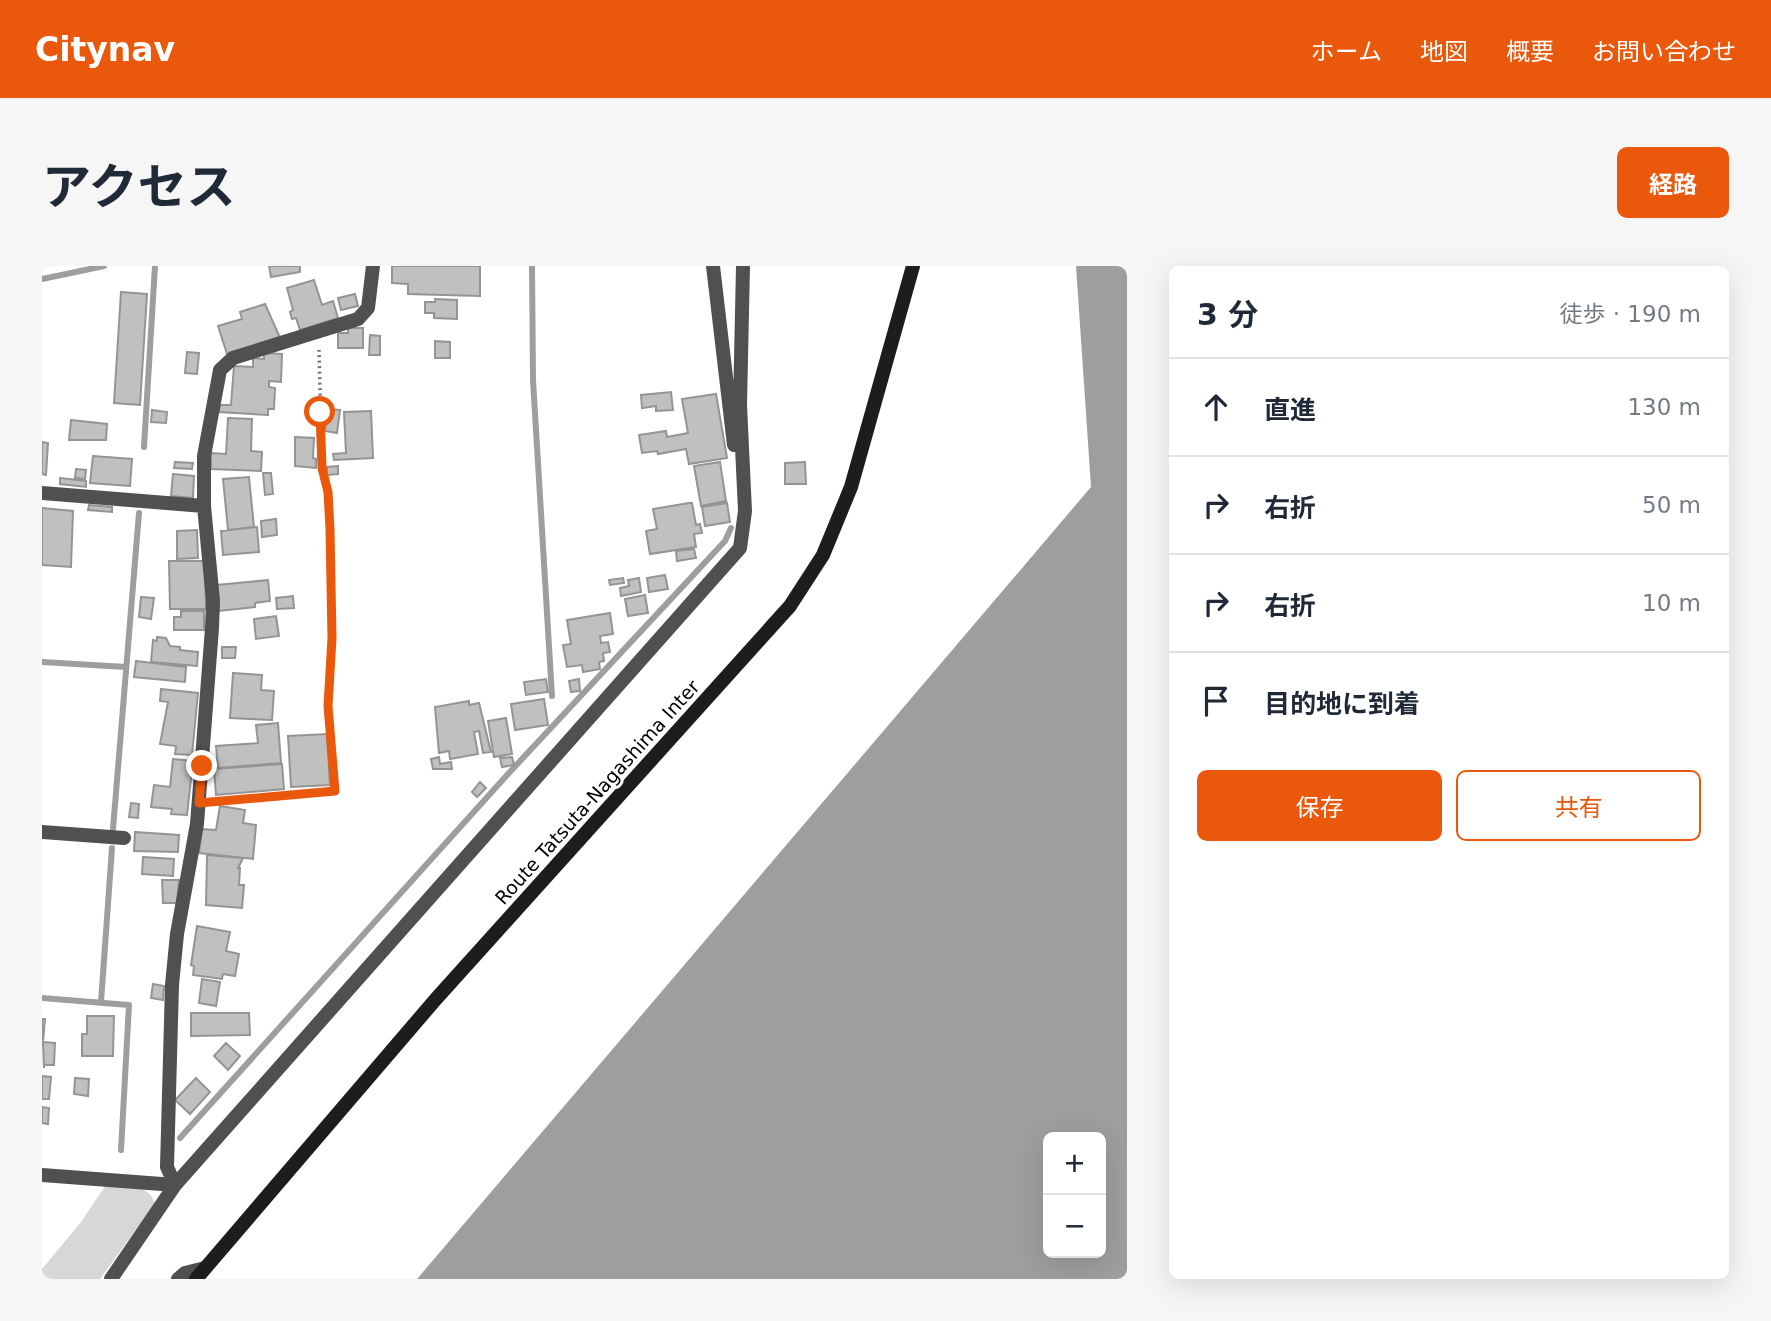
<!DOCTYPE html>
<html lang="ja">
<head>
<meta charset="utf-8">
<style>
	:root { --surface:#fff; --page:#f6f6f7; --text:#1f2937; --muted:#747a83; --line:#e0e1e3; --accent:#ea580c }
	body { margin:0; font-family:"DejaVu Sans","Noto Sans JP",sans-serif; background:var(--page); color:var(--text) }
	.controls { position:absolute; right:21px; bottom:21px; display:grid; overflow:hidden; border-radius:10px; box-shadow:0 7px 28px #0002 }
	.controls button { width:63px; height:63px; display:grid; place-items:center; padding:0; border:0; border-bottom:2px solid var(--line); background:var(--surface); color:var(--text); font:35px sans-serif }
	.stop { position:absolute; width:21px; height:21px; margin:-16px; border:5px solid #ea580c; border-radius:50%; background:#fff }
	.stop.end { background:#ea580c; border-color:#fff; box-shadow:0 2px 7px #0008 }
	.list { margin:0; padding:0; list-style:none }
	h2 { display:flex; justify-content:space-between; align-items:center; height:91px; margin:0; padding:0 28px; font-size:30px }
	h2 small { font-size:23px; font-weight:400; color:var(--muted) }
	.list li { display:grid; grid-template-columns:46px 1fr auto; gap:21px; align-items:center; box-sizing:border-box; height:98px; padding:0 28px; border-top:2px solid var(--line) }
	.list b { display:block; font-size:26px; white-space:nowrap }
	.list em { font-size:23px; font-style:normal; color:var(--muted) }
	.actions { display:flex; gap:14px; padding:21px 28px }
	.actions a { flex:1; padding:16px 0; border:2px solid var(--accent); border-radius:10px; text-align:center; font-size:24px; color:var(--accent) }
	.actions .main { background:var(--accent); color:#fff }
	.icon { flex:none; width:38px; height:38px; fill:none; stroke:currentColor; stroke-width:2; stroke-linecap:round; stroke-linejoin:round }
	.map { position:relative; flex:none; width:1085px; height:1013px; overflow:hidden; border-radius:10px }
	header { display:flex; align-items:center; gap:42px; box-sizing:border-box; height:98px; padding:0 35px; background:var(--accent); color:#fff }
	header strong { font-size:33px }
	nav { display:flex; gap:38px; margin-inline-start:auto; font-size:24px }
	.intro { display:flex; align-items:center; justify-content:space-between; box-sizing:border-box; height:168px; padding:0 42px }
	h1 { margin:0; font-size:49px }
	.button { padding:18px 32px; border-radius:10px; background:var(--accent); color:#fff; font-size:24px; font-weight:700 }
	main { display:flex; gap:42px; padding:0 42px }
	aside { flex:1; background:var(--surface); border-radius:10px; box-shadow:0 7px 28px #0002 }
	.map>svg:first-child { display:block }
	.green { fill:#d7d7d7 }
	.water { fill:#9e9e9e; fill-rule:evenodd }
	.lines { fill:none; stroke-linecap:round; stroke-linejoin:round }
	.stream { stroke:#9e9e9e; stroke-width:6 }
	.building { fill:#c0c0c0; stroke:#949494; stroke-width:2 }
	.path { stroke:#727272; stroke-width:3.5; stroke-dasharray:2 3.5; stroke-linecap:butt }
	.minor { stroke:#505050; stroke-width:14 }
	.secondary { stroke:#1d1d1d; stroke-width:14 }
	.route { stroke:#ea580c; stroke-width:9 }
	.labels { text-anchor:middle; stroke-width:6; stroke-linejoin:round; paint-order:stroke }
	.street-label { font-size:19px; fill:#000; stroke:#fff }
</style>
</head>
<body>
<header>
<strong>Citynav</strong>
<nav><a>ホーム</a><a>地図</a><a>概要</a><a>お問い合わせ</a></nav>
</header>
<div class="intro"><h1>アクセス</h1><a class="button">経路</a></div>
<main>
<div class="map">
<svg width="1085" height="1013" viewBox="0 0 1085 1013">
	<rect width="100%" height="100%" fill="#fff"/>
	<path class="green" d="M64 919C83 920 106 917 113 937L58 1013H0V1003L39 956Z"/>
	<path class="water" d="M1034 0H1085V1013H375L1049 221ZM1006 871H1059V987H1006Z"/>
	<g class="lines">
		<path class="stream" d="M490 0 491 114 510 430
			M0 13 62 0
			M102 181 113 0
			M0 396 84 401
			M71 563 97 247
			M0 732 87 739 79 884
			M59 736 70 582
			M138 872 466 508 683 275 689 262"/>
	</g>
	<path class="building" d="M227 0H258V6L229 11Z
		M350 0H438V30L366 28V18L350 17Z
		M272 14 280 39 291 35 296 52 258 64 254 52 250 53 248 46 251 44 245 22Z
		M79 26 105 28 98 139 72 137Z
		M313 28 316 40 299 44 296 32Z
		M393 33 415 34V53L392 52V47H383V36H393Z
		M223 38 239 74 186 91 176 60 200 53 198 46Z
		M306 62H321V82H296V67H306Z
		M328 69 338 70V89H327Z
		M393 75 408 76V92H393Z
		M145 86 157 87 155 108 143 107Z
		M222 87 240 88 239 116 227 115V121L233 122 232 143H226V149L177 146 178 139H189L192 100 211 101V92L222 93Z
		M629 126 631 144 614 145V140L600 142 599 129Z
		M674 128 685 192 647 198 644 183 616 188 615 185 600 187 597 169 624 165 625 171 646 167 640 133Z
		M286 143 298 144 295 167 283 165Z
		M110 144 125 146 124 157 109 156Z
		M329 145 331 192 292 194 291 188 304 187 302 146Z
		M186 152 210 153 209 185 220 186 219 205 169 203V187L184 188Z
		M29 154 65 158 64 174H27Z
		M253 171 272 172 271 192 274 193V202L253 200Z
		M0 176 6 177 4 209 0 208Z
		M51 190 90 193 88 220 48 217Z
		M133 196 151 197 150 203 132 202Z
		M678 196 684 235 659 240 652 200Z
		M763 196 764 218H743V197Z
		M296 200V208L285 209V201Z
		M34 203 44 204 43 213 33 212Z
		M221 207H229L231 228 223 229Z
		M131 208 152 210 151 232 129 230Z
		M207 211 212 261 186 264 181 213Z
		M18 212 44 215V221L18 218Z
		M647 237H650L654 259 658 258 660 267 652 268 654 281 608 288 604 265 615 263 611 243Z
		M685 237 688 256 663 260 660 241Z
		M47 239 70 241V246L46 244Z
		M0 242 31 245 29 301 0 299Z
		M234 253 235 269 220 271 219 255Z
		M215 261 217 286 181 289 179 265Z
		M155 264 156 292 135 293V265Z
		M652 283 654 292 635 295 634 285Z
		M127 295H163L164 343H128Z
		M623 309 626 323 607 326 605 312Z
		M581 312 582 317 568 319 567 314Z
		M597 312 599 326 579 330 578 322 587 320 586 314Z
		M226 314 228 335 213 337V341L177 345 175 319Z
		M603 329 606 347 586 350 583 333Z
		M251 330 252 342 235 343 234 332Z
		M99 331 112 332 109 353 97 351Z
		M139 345H162V364H132V351H139Z
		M568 347 571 368 558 370 559 377 566 376 568 386 561 387 562 395 557 396 558 403 541 406 540 399 525 401 521 379 529 378 525 354Z
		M234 350 237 370 214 373 212 353Z
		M115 371 124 372 128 380 138 381V384L156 386 155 400 109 396 111 374 115 375Z
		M180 381H194L193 392H180Z
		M94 395 144 401 143 416 92 411Z
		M191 407 220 409 219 424 232 425 230 454 188 452Z
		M504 413 506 426 484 429 482 416Z
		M537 413 538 425 529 426 527 415Z
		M119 423 156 427 150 489 133 488 134 480 118 478 126 436 118 435Z
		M502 433 506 459 473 464 469 438Z
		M427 435V439L437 437 449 486 441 487 437 465 432 466 436 488 408 493 407 485 397 487 393 441Z
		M464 452 470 488 452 491 446 455Z
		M236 457 239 497 176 502 174 480 216 477 214 459Z
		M285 468 288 519 249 521 246 470Z
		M397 491 398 498 409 496 410 503H391L389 493Z
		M470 491 472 499 460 501 458 492Z
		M131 493 151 495 145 549 129 548 130 543 109 541 112 519 128 521Z
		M240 498 242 523 174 529 172 503Z
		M438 516 444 522 435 531 430 526Z
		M89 537 97 538 96 552 87 551Z
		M178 540 203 544 201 557 214 559 211 593 157 587 160 563 174 564Z
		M93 566 137 569 136 586 92 585Z
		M165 589 201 592 196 602H198L197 619H202L200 642 164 639Z
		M101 591 132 593 131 610 100 608Z
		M120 614H137L135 637H121Z
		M155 660 188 666 184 685 197 688 193 710 181 708 180 713 151 709 152 700 149 699Z
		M160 713 178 716 174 740 157 737Z
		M111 718 122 720 121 734 109 732Z
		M149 747H207L208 769 149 770Z
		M45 750H72L71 790H40V768H45Z
		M0 753H3L1 776 13 777 12 799H2V802Z
		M184 777 198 790 186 804 172 790Z
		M0 810 9 811 7 833H0Z
		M33 812 47 813 46 830 32 828Z
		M154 812 168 826 148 848 133 834Z
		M0 841 7 842 6 858 0 857Z"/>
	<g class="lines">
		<path class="path" d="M173 535 293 525 286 440 290 372 288 263 286 226 280 202 277 84"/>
		<path class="minor" d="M671 0 692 179
			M0 227 162 240
			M0 566 82 572
			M0 909 133 919
			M133 919 125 901 130 719 135 668 155 558 170 362 171 335 162 240V190L178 104 191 92 316 53 326 42 331 0
			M69 1013 133 919 698 282 703 245 698 139 701 0
			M136 1013 143 1007 163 1002"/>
		<path class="secondary" d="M154 1013 393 734 748 340 781 289 809 221 871 0"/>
	</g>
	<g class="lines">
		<path class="route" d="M160 500 157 537 293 525 286 440 290 372 288 263 286 226 280 202 278 146"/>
	</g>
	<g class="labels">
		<g class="street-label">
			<text transform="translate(555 526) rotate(-48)" y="7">Route Tatsuta-Nagashima Inter</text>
		</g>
	</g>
</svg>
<div class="controls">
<button>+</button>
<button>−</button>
</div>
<div class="stop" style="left:278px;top:146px"></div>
<div class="stop end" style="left:160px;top:500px"></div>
</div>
<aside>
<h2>3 分<small>徒歩 · 190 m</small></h2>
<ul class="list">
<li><svg class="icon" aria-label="ahead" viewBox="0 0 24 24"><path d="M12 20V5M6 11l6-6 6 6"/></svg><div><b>直進</b></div><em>130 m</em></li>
<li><svg class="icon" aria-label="right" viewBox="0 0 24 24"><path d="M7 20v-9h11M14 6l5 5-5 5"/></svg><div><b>右折</b></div><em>50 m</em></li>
<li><svg class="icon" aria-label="right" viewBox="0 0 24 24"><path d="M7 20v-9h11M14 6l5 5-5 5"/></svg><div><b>右折</b></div><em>10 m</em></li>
<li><svg class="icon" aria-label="arrive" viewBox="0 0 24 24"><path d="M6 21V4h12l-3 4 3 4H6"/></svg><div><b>目的地に到着</b></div></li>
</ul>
<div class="actions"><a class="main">保存</a><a>共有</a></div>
</aside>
</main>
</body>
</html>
